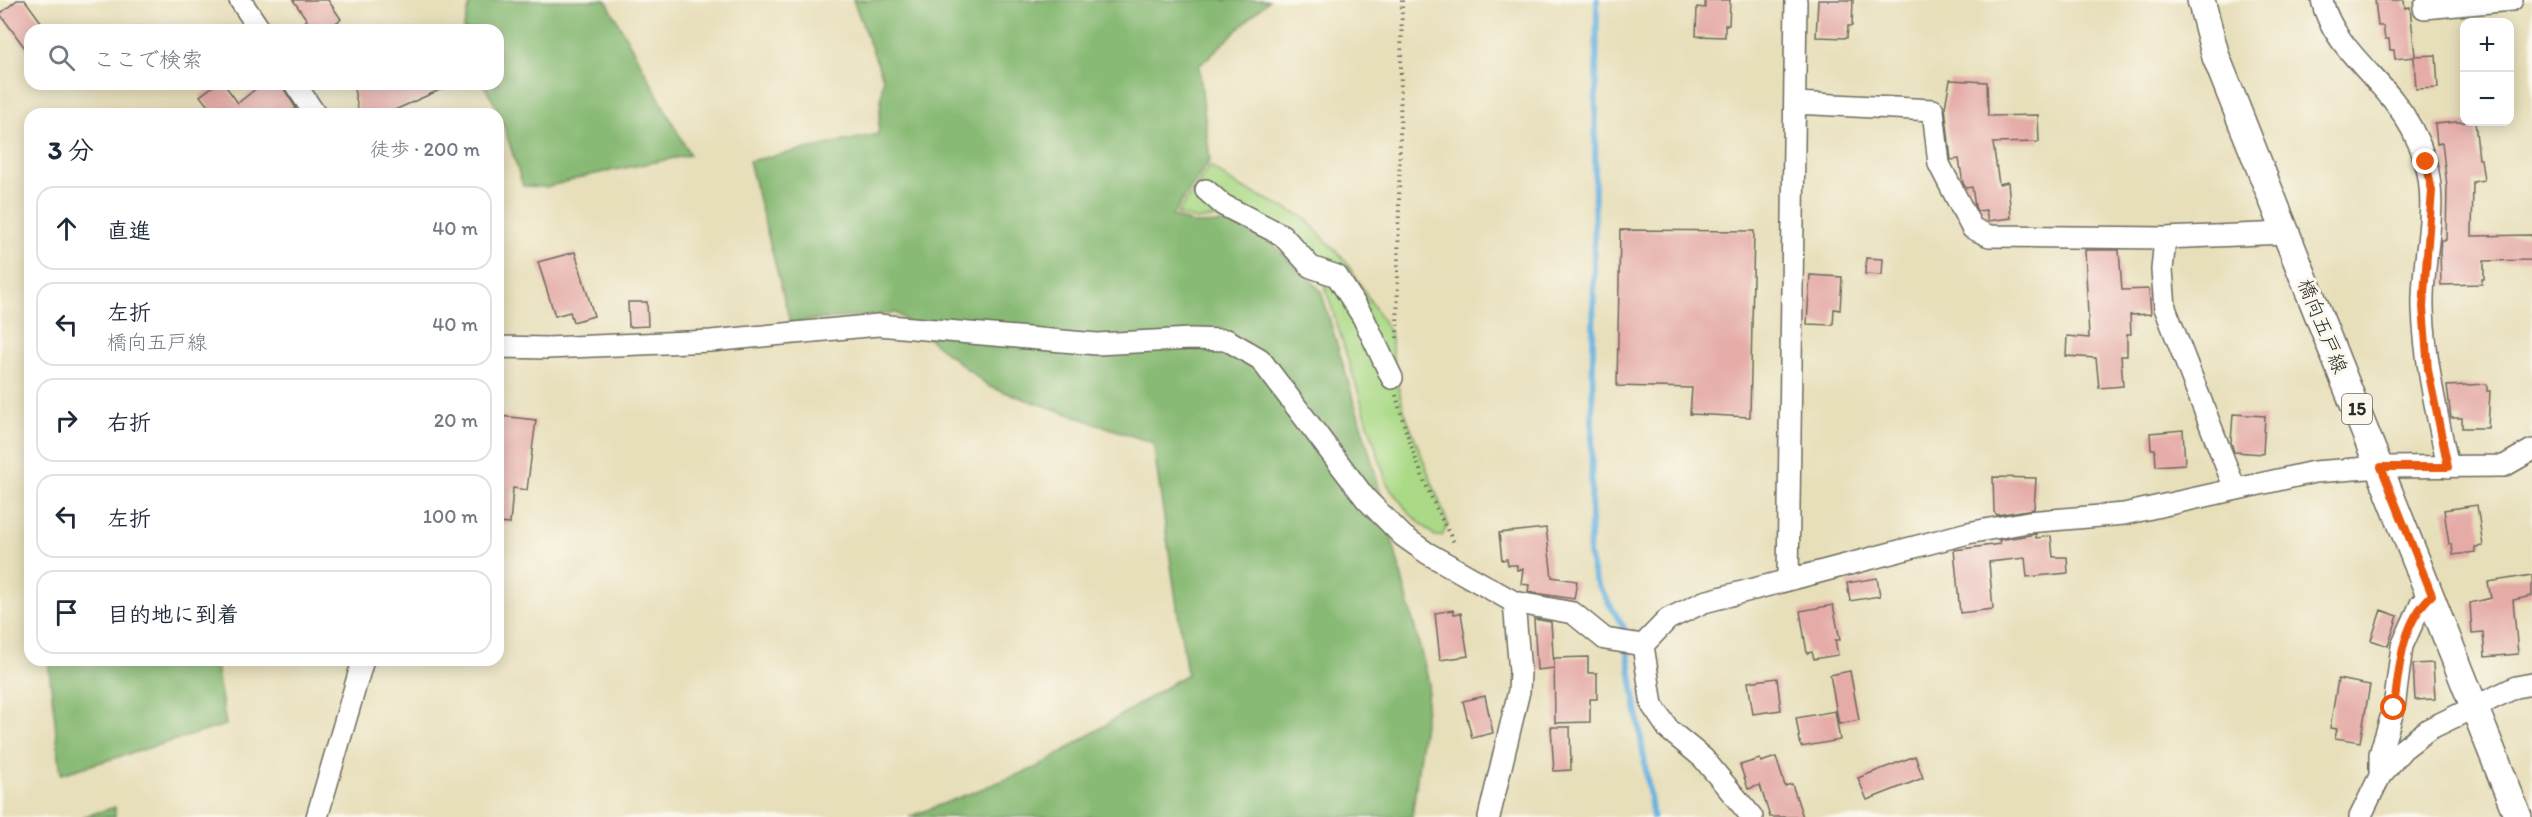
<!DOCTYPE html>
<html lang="ja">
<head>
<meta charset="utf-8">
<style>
	:root { --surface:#fff; --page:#f2f2f3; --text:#1f2937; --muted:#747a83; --line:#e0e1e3 }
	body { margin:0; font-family:Itim,"Klee One",sans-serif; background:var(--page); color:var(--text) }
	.controls { position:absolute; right:18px; top:18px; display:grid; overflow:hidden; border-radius:12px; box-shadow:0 3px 15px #0003 }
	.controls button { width:54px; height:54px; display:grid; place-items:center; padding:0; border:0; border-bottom:2px solid var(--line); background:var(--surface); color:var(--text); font:30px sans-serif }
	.stop { position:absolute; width:18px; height:18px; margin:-14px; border:4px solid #ea580c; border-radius:50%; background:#fff }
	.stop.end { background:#ea580c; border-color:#fff; box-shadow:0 2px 6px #0008 }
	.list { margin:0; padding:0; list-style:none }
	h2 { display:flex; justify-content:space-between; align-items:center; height:78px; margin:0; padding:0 24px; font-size:26px }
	h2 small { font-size:20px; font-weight:400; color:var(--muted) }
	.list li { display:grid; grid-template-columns:39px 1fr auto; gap:18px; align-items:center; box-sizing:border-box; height:84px; margin:0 12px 12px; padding:0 12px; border:2px solid var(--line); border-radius:18px }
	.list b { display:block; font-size:22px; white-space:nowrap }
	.list p { margin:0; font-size:20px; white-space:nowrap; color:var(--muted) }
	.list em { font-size:20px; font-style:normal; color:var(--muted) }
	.icon { flex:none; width:33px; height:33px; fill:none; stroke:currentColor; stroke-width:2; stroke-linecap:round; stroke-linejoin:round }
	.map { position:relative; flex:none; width:2532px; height:817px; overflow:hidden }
	.search { position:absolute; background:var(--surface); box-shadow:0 3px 15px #0003; left:24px; top:24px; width:480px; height:66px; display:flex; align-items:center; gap:15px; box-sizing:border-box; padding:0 21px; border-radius:18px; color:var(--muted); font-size:22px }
	.panel { position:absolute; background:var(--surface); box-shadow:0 3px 15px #0003; left:24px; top:108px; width:480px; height:558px; border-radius:18px }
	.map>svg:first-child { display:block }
	.green { fill:#abda87; stroke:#6b8259; stroke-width:1.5 }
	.forest { fill:#88ba74; stroke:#5a7250; stroke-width:1.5 }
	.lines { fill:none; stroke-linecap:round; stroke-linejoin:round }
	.stream { stroke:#68b2e0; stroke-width:6 }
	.building { fill:#e5aba7 }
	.minor-casing { stroke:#6d6a5d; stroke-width:24 }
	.major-casing { stroke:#6d6a5d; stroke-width:30 }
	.path { stroke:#6d6a5d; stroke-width:4; stroke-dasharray:1.5 4.5; stroke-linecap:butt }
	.minor { stroke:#fff; stroke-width:21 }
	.major { stroke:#fff; stroke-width:27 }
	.route { stroke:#ea580c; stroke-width:8 }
	.labels { text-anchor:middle; stroke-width:6; stroke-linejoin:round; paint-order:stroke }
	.shield { fill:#fbf7ec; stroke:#696865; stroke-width:1.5 }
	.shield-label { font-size:18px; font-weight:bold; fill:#2b2b2b }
	.street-label { font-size:20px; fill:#2b2b2b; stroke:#fbf7ec }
</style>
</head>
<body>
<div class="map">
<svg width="2532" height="817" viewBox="0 0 2532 817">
	<rect width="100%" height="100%" fill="#fbf7ec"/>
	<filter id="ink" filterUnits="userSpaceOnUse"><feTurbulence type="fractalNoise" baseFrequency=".0167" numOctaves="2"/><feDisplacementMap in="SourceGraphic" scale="12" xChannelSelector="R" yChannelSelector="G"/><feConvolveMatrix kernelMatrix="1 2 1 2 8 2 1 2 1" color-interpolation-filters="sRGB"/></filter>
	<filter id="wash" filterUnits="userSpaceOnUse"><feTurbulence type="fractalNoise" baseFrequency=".008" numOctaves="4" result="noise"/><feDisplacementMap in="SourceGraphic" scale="24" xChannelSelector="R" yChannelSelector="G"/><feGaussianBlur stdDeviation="1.35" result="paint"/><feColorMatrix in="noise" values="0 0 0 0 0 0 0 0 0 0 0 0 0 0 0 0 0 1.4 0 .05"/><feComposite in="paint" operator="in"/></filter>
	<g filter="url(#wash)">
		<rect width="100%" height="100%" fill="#e7dfba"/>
		<path class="green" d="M1210 166 1236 185 1304 217 1346 262 1390 332 1396 379 1404 410 1448 524 1442 536H1435L1409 513 1387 484 1325 286 1287 248 1225 217 1196 220 1177 214Z"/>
		<path class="forest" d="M471 0H606L690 155 590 175 547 187 523 186 499 111 483 84H498V30H463Z
			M853 0H1269L1199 66 1210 160 1172 216 1195 224 1225 223 1264 235 1321 291 1373 465 1429 683 1412 817H909L1040 766 1187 674 1153 443 990 387 896 313 790 322 749 161 878 134 883 78Z
			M48 660H215L226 725 61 774Z
			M115 807V817H82Z"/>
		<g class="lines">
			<path class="stream" d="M1597 0 1591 523 1589 554 1595 580 1624 628 1653 817"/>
		</g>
		<g id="blocks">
			<path class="building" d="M17 0H25L47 30H30V55L0 14Z
				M293 0H328L341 19 326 30H292L307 20Z
				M1705 0H1730L1729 25H1725V37L1696 36 1697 7 1705 8Z
				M1818 0H1853L1852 26H1848L1847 38 1816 37Z
				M2375 0H2404L2405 8 2410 7 2415 56 2436 55 2438 88 2416 89 2414 57 2395 59 2394 50H2390L2389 39H2385L2383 26H2378Z
				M1950 80 1987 82 1988 116 2038 115 2039 142 1993 143 1999 184 2008 182 2011 218 1988 221 1986 210 1977 211 1975 207 1972 187 1966 188 1963 183 1959 159 1951 160 1945 107Z
				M216 84H224L238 103 262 84H281L296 108 288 114H214L200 96Z
				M353 84H453L386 114H359Z
				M2456 122H2475L2479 159H2481L2484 180 2473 182 2472 236 2532 235V260L2484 261V279H2482V284L2441 285 2440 252 2441 240H2446L2447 186 2442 143 2437 144 2435 124Z
				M1620 230 1754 231 1750 417 1690 414 1692 388 1617 386Z
				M2085 250H2119L2122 290 2149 289 2151 314 2130 315 2131 334H2127V356H2121L2123 386 2099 388 2096 358 2066 356 2067 336 2089 338Z
				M575 252 594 316 573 322 570 312 555 316 538 262Z
				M1866 258 1883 259 1882 275 1865 274Z
				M1810 275 1842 277 1840 310 1834 309 1833 325 1807 324Z
				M628 302H647L648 326 629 327Z
				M2487 384V391H2490L2488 428H2462V418H2451L2447 386Z
				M2233 414 2265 416 2263 454 2234 452 2231 442Z
				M500 416 536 420 527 490 513 488 510 524 498 523V436Z
				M2183 430 2185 464 2156 466 2155 449H2151L2150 433Z
				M1993 477 2036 478 2034 509 1997 515 1994 512Z
				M2477 505 2483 546 2475 547V552L2453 555 2452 544H2449L2444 510Z
				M1546 528 1552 577 1577 581 1574 599 1528 592 1529 585 1521 584 1523 569 1517 570V565H1508L1507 559 1502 560 1499 533Z
				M2036 534V538L2051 536 2053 557H2067L2068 573 2027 577 2025 558 1989 562 1993 609 1960 613 1954 550 2000 544 1999 540Z
				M2532 575V596L2513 600 2518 654 2485 657 2483 632 2472 633 2470 603 2491 598 2488 582Z
				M1877 578 1880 596 1850 601 1847 583Z
				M1833 605 1840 640H1835L1838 655 1814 659 1812 652 1807 653 1800 611Z
				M1453 610 1454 614 1461 613 1468 656 1440 660 1435 613Z
				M2381 610 2398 616 2388 646 2371 640Z
				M1534 619 1551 622 1554 668 1537 670Z
				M1588 657V673H1597V699H1590V722L1555 723 1554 658Z
				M2433 663 2435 699 2415 700 2413 664Z
				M1850 671 1859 720 1839 724 1830 675Z
				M1777 678 1781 710 1753 714 1748 682Z
				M2338 679 2370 685 2360 742 2335 738 2337 729 2330 728Z
				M1485 696 1493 733 1472 738 1463 701Z
				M1835 711 1840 740 1801 747 1796 718Z
				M1551 727H1570L1571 770 1554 771Z
				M1915 756 1923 778 1867 800 1858 778Z
				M1776 757 1785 786 1792 784 1803 817H1770L1760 785 1748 789 1740 765 1760 759 1761 762Z"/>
		</g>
	</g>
	<g filter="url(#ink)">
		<use href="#blocks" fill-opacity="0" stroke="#6d6a5d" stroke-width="1.5"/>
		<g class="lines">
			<defs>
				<path id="minor" d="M240 0 260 30
					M2322 0C2330 39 2369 70 2393 100 2407 118 2418 138 2425 160 2440 209 2421 259 2423 309 2425 363 2437 414 2448 467
					M2424 8 2512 0
					M295 84 315 114
					M1795 103 1933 110 1939 164 1972 228 1989 236 2165 238 2285 233
					M1206 190 1223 205 1282 235 1311 267 1337 276 1363 317 1392 378
					M2165 238 2162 270 2165 308 2235 489
					M498 347 547 348 711 341 878 325 1097 344 1191 339 1227 340 1260 359 1366 499 1403 536 1427 553 1514 602 1573 613 1605 639 1643 645
					M1788 580 1796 0
					M1643 645 1668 619 1704 602 1968 533 2028 522 2124 514 2314 472 2381 467 2504 466 2532 450
					M1643 645 1652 705 1669 730 1703 758 1752 817
					M2380 776V754L2394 708 2402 646 2421 604 2432 595
					M317 817 363 660
					M1489 817 1519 691 1520 672 1514 602
					M2360 817 2380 776 2403 749 2429 729 2516 687 2532 684"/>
				<path id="major" d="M2201 0 2216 57 2518 817"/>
			</defs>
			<use href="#minor" class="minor-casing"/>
			<use href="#major" class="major-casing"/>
			<path class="path" d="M1397 338 1402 0
				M1396 395C1409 447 1429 498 1455 544"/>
			<use href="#minor" class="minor"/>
			<use href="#major" class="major"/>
		</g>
	</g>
	<g class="lines" filter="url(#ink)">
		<path class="route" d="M2394 708C2399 669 2401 623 2432 595L2381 467H2448L2428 370 2423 307 2432 191 2426 162"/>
	</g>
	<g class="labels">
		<rect class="shield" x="2342" y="394" width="30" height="30" rx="4.5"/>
		<g class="shield-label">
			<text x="2357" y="415">15</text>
		</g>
		<g class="street-label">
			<text transform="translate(2323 326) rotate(68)" y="7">橋向五戸線</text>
		</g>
	</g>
</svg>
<div class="controls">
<button>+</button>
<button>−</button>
</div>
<div class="stop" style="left:2394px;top:708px"></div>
<div class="stop end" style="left:2426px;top:162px"></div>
<div class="search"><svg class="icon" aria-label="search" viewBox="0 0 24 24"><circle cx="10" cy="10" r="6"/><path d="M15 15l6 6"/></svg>ここで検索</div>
<section class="panel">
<h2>3 分<small>徒歩 · 200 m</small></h2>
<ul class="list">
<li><svg class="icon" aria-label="ahead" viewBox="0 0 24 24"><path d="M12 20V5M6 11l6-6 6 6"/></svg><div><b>直進</b></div><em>40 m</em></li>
<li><svg class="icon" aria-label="left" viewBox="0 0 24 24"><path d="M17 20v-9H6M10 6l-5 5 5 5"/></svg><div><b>左折</b><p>橋向五戸線</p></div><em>40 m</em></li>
<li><svg class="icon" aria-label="right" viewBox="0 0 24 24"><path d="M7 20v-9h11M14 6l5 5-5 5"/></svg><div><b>右折</b></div><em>20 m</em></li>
<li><svg class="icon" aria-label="left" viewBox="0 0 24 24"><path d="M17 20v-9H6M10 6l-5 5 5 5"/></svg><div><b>左折</b></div><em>100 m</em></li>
<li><svg class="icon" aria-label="arrive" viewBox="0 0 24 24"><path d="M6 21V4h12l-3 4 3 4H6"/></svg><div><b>目的地に到着</b></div></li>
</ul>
</section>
</div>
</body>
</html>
